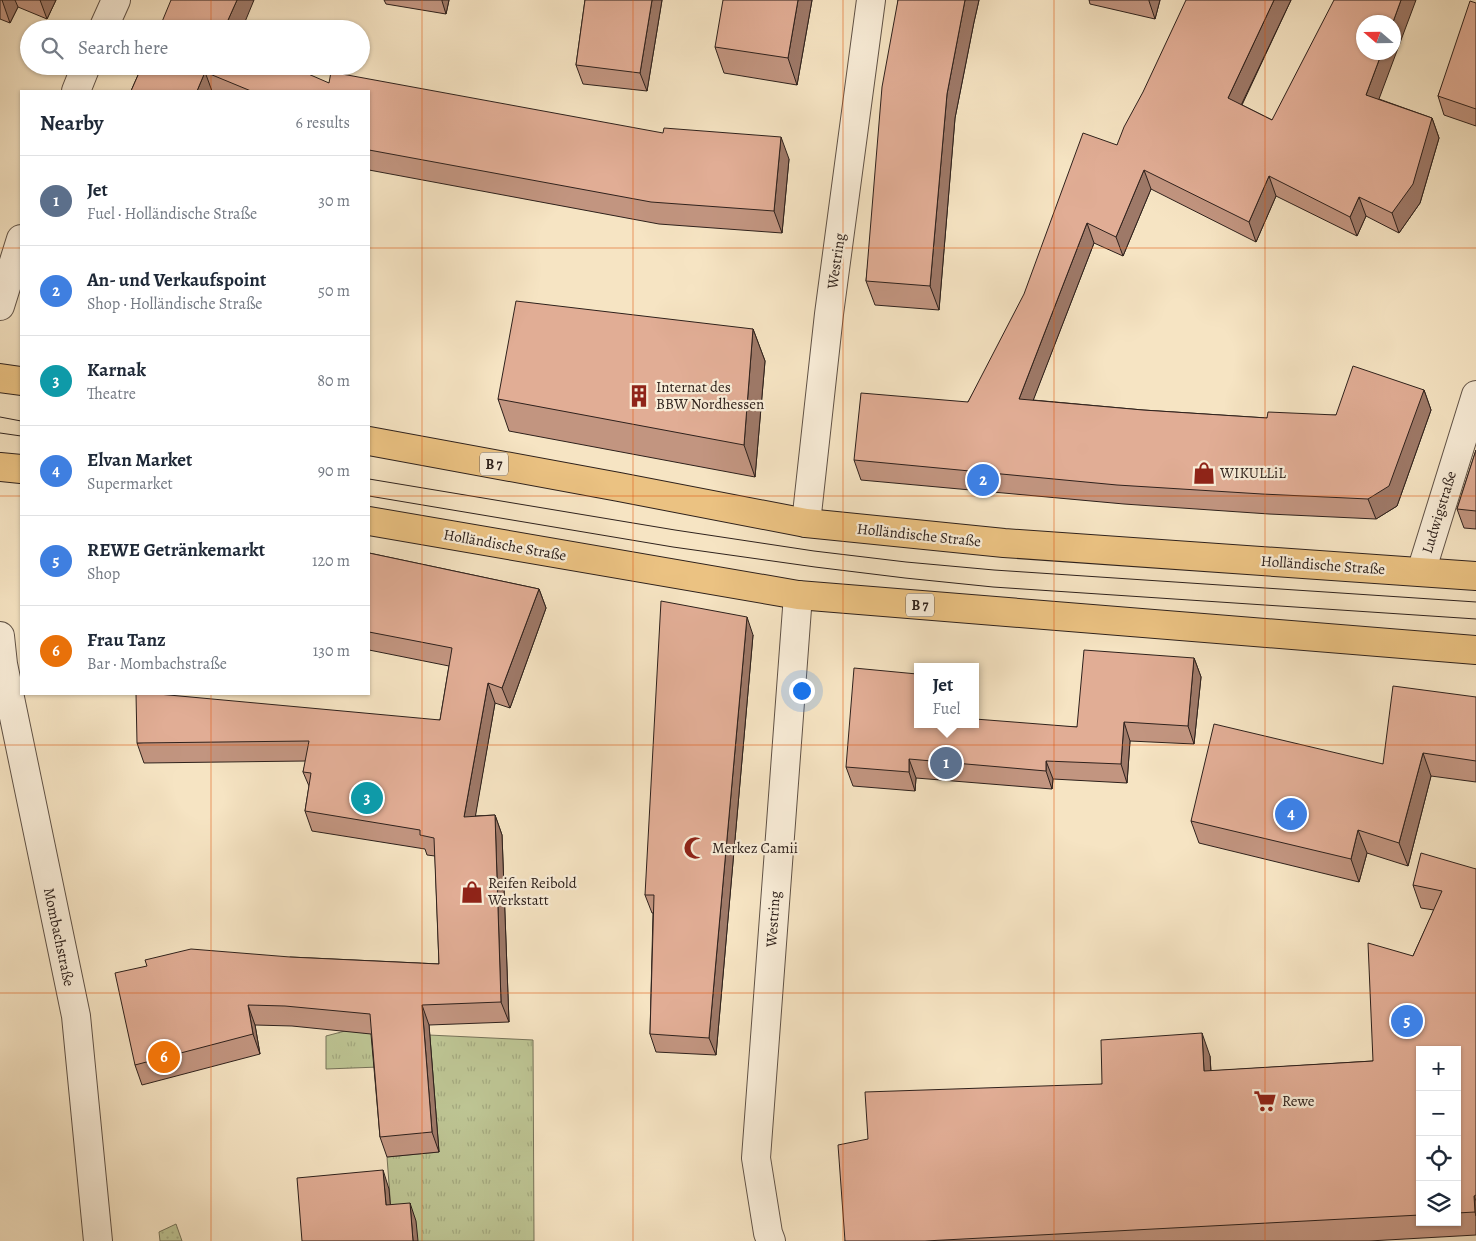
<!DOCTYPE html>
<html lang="en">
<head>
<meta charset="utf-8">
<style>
	:root { --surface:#fff; --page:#f2f2f3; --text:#1f2937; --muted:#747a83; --line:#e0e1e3; --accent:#db2777 }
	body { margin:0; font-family:Alegreya,serif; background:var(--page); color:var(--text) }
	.controls { position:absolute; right:15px; bottom:15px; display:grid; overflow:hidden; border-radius:0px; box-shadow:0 1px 4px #0004 }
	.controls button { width:45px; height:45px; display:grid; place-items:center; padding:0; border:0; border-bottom:1px solid var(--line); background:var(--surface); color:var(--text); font:25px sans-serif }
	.compass { position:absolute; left:1356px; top:15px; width:45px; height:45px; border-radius:50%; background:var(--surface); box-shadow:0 1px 4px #0004; rotate:290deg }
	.you { position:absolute; left:801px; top:690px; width:18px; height:18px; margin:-12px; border:4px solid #fff; border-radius:50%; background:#1a73e8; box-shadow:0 0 0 8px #1a73e833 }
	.badge { display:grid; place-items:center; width:32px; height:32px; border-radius:50%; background:var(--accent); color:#fff; font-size:16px; font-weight:700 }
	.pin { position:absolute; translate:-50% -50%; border:2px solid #fff; box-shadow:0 1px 5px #0006 }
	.popup { position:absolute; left:914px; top:663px; width:65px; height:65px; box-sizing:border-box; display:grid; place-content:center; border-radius:0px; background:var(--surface); filter:drop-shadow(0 1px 4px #0005); font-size:16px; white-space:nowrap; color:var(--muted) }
	.popup b { font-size:19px; color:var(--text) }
	.popup::after { content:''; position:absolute; left:50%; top:100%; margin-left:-10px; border:10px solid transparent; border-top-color:var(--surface) }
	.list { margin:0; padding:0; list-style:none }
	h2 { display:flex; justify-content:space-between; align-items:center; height:65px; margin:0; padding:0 20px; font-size:21px }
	h2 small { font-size:16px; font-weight:400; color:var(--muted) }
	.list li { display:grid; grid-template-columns:32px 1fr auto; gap:15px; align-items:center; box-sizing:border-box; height:90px; padding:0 20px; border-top:1px solid var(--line) }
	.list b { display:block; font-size:19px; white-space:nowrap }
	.list p { margin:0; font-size:16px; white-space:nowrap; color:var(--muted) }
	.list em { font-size:16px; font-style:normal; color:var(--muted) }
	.icon { flex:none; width:28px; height:28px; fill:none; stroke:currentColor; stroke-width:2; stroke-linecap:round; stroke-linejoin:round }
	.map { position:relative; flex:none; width:1476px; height:1241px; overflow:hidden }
	.search { position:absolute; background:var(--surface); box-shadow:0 1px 4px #0004; left:20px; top:20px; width:350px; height:55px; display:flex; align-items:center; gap:12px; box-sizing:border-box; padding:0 18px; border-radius:28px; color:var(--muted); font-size:19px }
	.panel { position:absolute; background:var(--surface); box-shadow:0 1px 4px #0004; left:20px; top:90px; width:350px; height:605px; border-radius:0px }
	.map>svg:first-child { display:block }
	.grass { fill:url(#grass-dots); stroke:#767258 }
	.park { fill:url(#park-tufts); stroke:#767258 }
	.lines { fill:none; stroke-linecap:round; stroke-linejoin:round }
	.minor-casing { stroke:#605246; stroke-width:30 }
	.tertiary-casing { stroke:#605246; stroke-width:30 }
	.primary-casing { stroke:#2e211c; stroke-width:30 }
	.minor { stroke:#f9edd8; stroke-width:28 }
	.tertiary { stroke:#f9edd8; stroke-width:28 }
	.primary { stroke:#ebc282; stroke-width:28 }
	.tram { stroke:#2e211c; stroke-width:1 }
	.wall { fill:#c29580; stroke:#2e211c; fill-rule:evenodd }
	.shaded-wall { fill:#9e7968; stroke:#2e211c }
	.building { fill:#e1ad95; stroke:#2e211c }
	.grid { fill:none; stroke:#df560d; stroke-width:1; stroke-opacity:0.55 }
	.labels { text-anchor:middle; stroke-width:4.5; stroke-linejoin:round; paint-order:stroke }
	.shield { fill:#f9edd8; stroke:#6b5e54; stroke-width:1 }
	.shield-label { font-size:14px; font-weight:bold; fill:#2e211c }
	.street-label { font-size:15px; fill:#2e211c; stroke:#f9edd8 }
	.poi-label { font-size:15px; fill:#2e211c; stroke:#f9edd8; text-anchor:start }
</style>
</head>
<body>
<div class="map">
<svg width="1476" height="1241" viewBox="0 0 1476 1241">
	<defs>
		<pattern id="grass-dots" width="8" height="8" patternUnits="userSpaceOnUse" patternTransform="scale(1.25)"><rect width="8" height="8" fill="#bdc493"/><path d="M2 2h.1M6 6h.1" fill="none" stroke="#a3a87e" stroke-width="1.8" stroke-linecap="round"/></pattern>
		<pattern id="park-tufts" width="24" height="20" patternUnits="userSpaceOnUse" patternTransform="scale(1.25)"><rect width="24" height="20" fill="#bdc493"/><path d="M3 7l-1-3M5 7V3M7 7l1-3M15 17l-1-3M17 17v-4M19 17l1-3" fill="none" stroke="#a3a87e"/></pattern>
	</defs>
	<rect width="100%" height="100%" fill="#f6e4c3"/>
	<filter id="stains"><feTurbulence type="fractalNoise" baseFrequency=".004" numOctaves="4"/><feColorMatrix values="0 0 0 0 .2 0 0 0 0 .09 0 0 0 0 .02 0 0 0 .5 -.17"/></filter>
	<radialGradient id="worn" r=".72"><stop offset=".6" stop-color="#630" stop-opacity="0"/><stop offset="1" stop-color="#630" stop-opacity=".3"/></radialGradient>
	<path class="grass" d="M176 1224 182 1241H160L159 1232Z"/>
	<path class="park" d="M345 1031 533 1040 534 1241H418L392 1224 387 1157 439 1152 379 1067 326 1069V1036Z"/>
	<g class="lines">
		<defs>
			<path id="minor" d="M103 29 116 0
				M76 91 86 66
				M0 306 21 239
				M806 523 829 314 871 0
				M1421 572 1476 395
				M771 1241 768 1233 756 1158 798 595"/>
			<path id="tertiary" d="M0 636 3 664 76 1016 98 1241"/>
			<path id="primary" d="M0 378 21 381
				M369 441 619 487 806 523 1004 543 1476 576
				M0 467 21 469
				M369 521 798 595 1476 650"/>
		</defs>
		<use href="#minor" class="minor-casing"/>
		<use href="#tertiary" class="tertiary-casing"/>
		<use href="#primary" class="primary-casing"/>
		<use href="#minor" class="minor"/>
		<use href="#tertiary" class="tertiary"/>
		<use href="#primary" class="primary"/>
		<path class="tram" d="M0 417 21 421
			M0 433 21 436
			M369 479 675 530 814 551 906 562 994 570 1476 602
			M369 496 673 547 815 567 905 578 993 587 1476 619"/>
	</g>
	<path class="wall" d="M0 0H56L47 19 18 7 10 23 0 19Z
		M384 0H449L446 14 386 4Z
		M585 0H662L647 91 583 84 576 65Z
		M812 0 797 85 724 73 715 47Z
		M898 0H979L974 22 955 118 939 310 875 305 866 281Z
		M1089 0H1160L1155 19 1090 4Z
		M1291 0 1242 105 1272 120 1379 99 1432 118 1439 138 1420 203 1399 233 1366 216 1357 236 1276 196 1256 242 1151 189 1123 256 1094 243 1033 400 1143 410 1267 418 1336 415 1424 390 1431 410 1397 506 1376 519 1269 514 1124 504 861 480 854 460 968 402 1117 145Z
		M1476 3V126L1444 115 1438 96Z
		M142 66 329 83 789 159 782 233 659 224 369 170V91H131Z
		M753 329 765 361 755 477 509 431 498 399Z
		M1476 450V529L1464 528 1457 509Z
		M369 553 539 589 546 608 510 708 495 703 475 816 495 815 502 835 509 1022 429 1025 439 1152 387 1157 380 1137 371 1034 292 1026 255 1025 260 1054 142 1085 135 1065 290 957 439 964 435 856 427 855 425 849 312 831 305 811 309 786 303 772 306 761 144 763 137 743 440 720 449 666 369 650Z
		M753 635 716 1055 656 1052 650 1034 653 913H652L645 895Z
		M1194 658 1201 677 1194 744 1130 741 1127 783 1053 779 1052 789 916 778 915 791 853 786 846 767 917 724 1077 727Z
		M1476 697V782L1431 776 1408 866 1367 853 1359 882 1199 843 1191 821 1383 764Z
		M1476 869V1235L1369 1241H845L868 1139 1102 1084 1210 1056 1211 1071 1373 1061 1413 956 1434 910 1421 908 1413 885ZM1420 1050H1457V1222H1420Z"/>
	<path class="shaded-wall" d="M2 0H15L18 7 10 23Z
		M40 0H56L47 19Z
		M237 0H254L242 29H224Z
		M442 0H449L446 14 442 1Z
		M652 0H662L647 91 640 73Z
		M798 0H812L797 85 788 58Z
		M965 0H979L974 22 955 118 939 310 930 286 947 94Z
		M1149 0H1160L1155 19 1149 1Z
		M1274 0H1291L1235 118 1228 98Z
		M1401 0H1416L1373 115 1366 95 1382 52H1394V22H1393Z
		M205 72 212 91H197Z
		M1432 118 1439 138 1420 203 1399 233 1392 213Z
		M781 137 789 159 782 233 774 211Z
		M1144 170 1151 189 1123 256 1116 237Z
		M1269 176 1276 196 1256 242 1249 222Z
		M1359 197 1366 216 1357 236 1350 217Z
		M1087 223 1094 243 1026 419 1019 399Z
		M753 329 765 361 755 477 744 445Z
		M1424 390 1431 410 1397 506 1376 519 1368 499Z
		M539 589 546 608 510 708 502 688Z
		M747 617 753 635 716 1055 709 1038Z
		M1194 658 1201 677 1194 744 1188 726Z
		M488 683 495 703 472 836 464 817Z
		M1124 722 1130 741 1127 783 1121 764Z
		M1423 753 1431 776 1408 866 1399 843Z
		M909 759 916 778 915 791 909 772Z
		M1046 761 1053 779 1052 789 1046 771Z
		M495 815 502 835 509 1022 501 1002Z
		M1358 830 1367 853 1359 882 1351 859Z
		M248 1005 255 1025 260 1054 253 1034Z
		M422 1005 429 1025 439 1152 432 1132Z
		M1202 1033 1210 1056 1212 1094 1204 1071Z
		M383 1170 389 1189 392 1224 386 1205Z
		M1474 1196 1476 1201V1216L1475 1212Z
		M410 1203 416 1221 418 1241H413Z"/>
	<path class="building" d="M171 0H237L224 29H159Z
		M585 0H652L640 73 576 65Z
		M723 0H798L788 58 715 47Z
		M898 0H965L947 94 930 286 866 281 882 87Z
		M1186 0H1274L1228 98 1272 120 1334 0H1401L1393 22H1364V52H1382L1366 95 1432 118 1413 184 1392 213 1359 197 1350 217 1269 176 1249 222 1144 170 1116 237 1087 223 1019 399 1143 410 1267 418 1268 412 1336 415 1353 366 1424 390 1389 486 1368 499 1262 494 1117 485 854 460 861 393 968 402 1024 294 1083 133 1117 145 1124 127 1143 92Z
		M1470 1 1476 3V109L1438 96Z
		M142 66H290L329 83 331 72 663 133 664 128 781 137 774 211 651 202 369 150V91H251L205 72 197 91H131Z
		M516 301 753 329 744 445 498 399Z
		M1476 450V511L1457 509Z
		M369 553 539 589 502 688 488 683 464 817 495 815 501 1002 422 1005 432 1132 380 1137 370 1014 285 1006 248 1005 253 1034 135 1065 115 973 147 966 145 960 191 949 290 957 439 964 434 838 420 835V830L305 811 311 773 303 772 309 741 137 743 136 694H158L440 720 452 648 369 632Z
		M661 601 747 617 709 1038 650 1034 654 895H645Z
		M1084 650 1194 658 1188 726 1124 722 1121 764 1046 761V771L909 759V772L846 767 854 668 917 674V724H975V719L1077 727Z
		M1393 686 1476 697V761L1423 753 1399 843 1358 830 1351 859 1191 821 1214 724 1383 764Z
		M1421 853 1476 869V1195L1474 1196 1475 1212 1457 1213V1050H1420V1215L925 1241H845L838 1145 868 1139 865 1092 1102 1084 1101 1040 1202 1033 1204 1071 1373 1061 1368 943 1413 956 1442 891 1413 885Z
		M383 1170 386 1205 410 1203 413 1241H302L297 1178Z"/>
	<path class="grid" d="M211 0V29M422 0V1241M633 0V1241M843 0V1241M1054 0V1241M1265 0V1241M211 66V91M0 248H21M369 248H1476M0 496H21M369 496H1476M211 694V1241M0 745H1476M0 993H1476"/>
	<defs>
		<symbol id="building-bare" viewBox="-9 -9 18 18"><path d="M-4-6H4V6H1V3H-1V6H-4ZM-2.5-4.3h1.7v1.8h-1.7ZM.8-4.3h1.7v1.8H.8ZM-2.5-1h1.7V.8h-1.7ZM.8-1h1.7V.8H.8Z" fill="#8f2418" stroke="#f9edd8" stroke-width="2.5" paint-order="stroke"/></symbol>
		<symbol id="shop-bare" viewBox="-9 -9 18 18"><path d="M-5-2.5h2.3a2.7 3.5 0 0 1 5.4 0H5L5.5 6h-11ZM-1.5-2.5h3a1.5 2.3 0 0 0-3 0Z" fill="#8f2418" stroke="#f9edd8" stroke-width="2.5" paint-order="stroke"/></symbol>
		<symbol id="mosque-bare" viewBox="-9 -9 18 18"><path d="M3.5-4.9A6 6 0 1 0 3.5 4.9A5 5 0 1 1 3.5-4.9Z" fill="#8f2418" stroke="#f9edd8" stroke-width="2.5" paint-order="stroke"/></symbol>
		<symbol id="supermarket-bare" viewBox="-9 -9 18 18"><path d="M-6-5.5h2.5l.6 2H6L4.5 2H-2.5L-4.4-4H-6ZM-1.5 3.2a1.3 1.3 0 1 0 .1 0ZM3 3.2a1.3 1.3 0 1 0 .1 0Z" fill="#8f2418" stroke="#f9edd8" stroke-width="2.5" paint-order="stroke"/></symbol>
	</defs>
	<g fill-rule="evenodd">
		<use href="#building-bare" x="623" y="380" width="32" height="32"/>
		<use href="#shop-bare" x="1188" y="457" width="32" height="32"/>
		<use href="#mosque-bare" x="679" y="832" width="32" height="32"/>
		<use href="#shop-bare" x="456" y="876" width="32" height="32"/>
		<use href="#supermarket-bare" x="1249" y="1085" width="32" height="32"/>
	</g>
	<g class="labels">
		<g class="shield">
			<rect x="480" y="452.5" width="28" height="23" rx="4"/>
			<rect x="906" y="593.5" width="28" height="23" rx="4"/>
		</g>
		<g class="shield-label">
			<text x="494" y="469">B 7</text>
			<text x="920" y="610">B 7</text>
		</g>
		<g class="street-label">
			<text transform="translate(836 261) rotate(-82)" y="5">Westring</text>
			<text transform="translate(1439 512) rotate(-73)" y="5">Ludwigstraße</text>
			<text transform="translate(919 535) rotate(6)" y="5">Holländische Straße</text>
			<text transform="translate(505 545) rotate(10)" y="5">Holländische Straße</text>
			<text transform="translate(1323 565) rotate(4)" y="5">Holländische Straße</text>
			<text transform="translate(773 919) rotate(-86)" y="5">Westring</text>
			<text transform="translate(59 937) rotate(78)" y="5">Mombachstraße</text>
		</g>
		<g class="poi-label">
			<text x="656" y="392">Internat des<tspan x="656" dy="17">BBW Nordhessen</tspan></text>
			<text x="1220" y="478">WIKULLiL</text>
			<text x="712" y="853">Merkez Camii</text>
			<text x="488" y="888">Reifen Reibold<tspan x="488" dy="17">Werkstatt</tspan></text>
			<text x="1282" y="1106">Rewe</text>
		</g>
	</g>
	<rect width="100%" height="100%" filter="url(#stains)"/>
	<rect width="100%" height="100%" fill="url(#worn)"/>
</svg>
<div class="controls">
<button>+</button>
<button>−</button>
<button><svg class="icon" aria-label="locate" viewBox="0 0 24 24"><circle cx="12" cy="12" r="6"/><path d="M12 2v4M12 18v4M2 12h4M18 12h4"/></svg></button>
<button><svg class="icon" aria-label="layers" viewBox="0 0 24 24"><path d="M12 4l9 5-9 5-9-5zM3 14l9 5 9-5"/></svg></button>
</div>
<svg class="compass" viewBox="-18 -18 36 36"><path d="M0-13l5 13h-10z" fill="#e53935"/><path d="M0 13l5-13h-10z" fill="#747a83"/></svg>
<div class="you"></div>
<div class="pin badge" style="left:946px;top:763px;background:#5c6f8a">1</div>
<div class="popup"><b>Jet</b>Fuel</div>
<div class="pin badge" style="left:983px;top:480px;background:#3f7fe0">2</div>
<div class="pin badge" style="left:367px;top:798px;background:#0f9aa8">3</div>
<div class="pin badge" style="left:1291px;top:814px;background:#3f7fe0">4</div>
<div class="pin badge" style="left:1407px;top:1021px;background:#3f7fe0">5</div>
<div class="pin badge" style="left:164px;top:1057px;background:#e8710a">6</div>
<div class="search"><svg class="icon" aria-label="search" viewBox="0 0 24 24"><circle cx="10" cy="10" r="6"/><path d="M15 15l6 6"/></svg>Search here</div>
<section class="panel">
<h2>Nearby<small>6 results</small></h2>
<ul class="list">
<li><span class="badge" style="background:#5c6f8a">1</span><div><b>Jet</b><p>Fuel · Holländische Straße</p></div><em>30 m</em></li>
<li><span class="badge" style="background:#3f7fe0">2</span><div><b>An- und Verkaufspoint</b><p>Shop · Holländische Straße</p></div><em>50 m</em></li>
<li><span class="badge" style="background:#0f9aa8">3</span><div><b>Karnak</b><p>Theatre</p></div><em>80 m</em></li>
<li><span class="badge" style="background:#3f7fe0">4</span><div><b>Elvan Market</b><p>Supermarket</p></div><em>90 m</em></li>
<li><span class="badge" style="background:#3f7fe0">5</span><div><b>REWE Getränkemarkt</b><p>Shop</p></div><em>120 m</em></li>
<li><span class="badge" style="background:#e8710a">6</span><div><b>Frau Tanz</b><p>Bar · Mombachstraße</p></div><em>130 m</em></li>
</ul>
</section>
</div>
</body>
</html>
